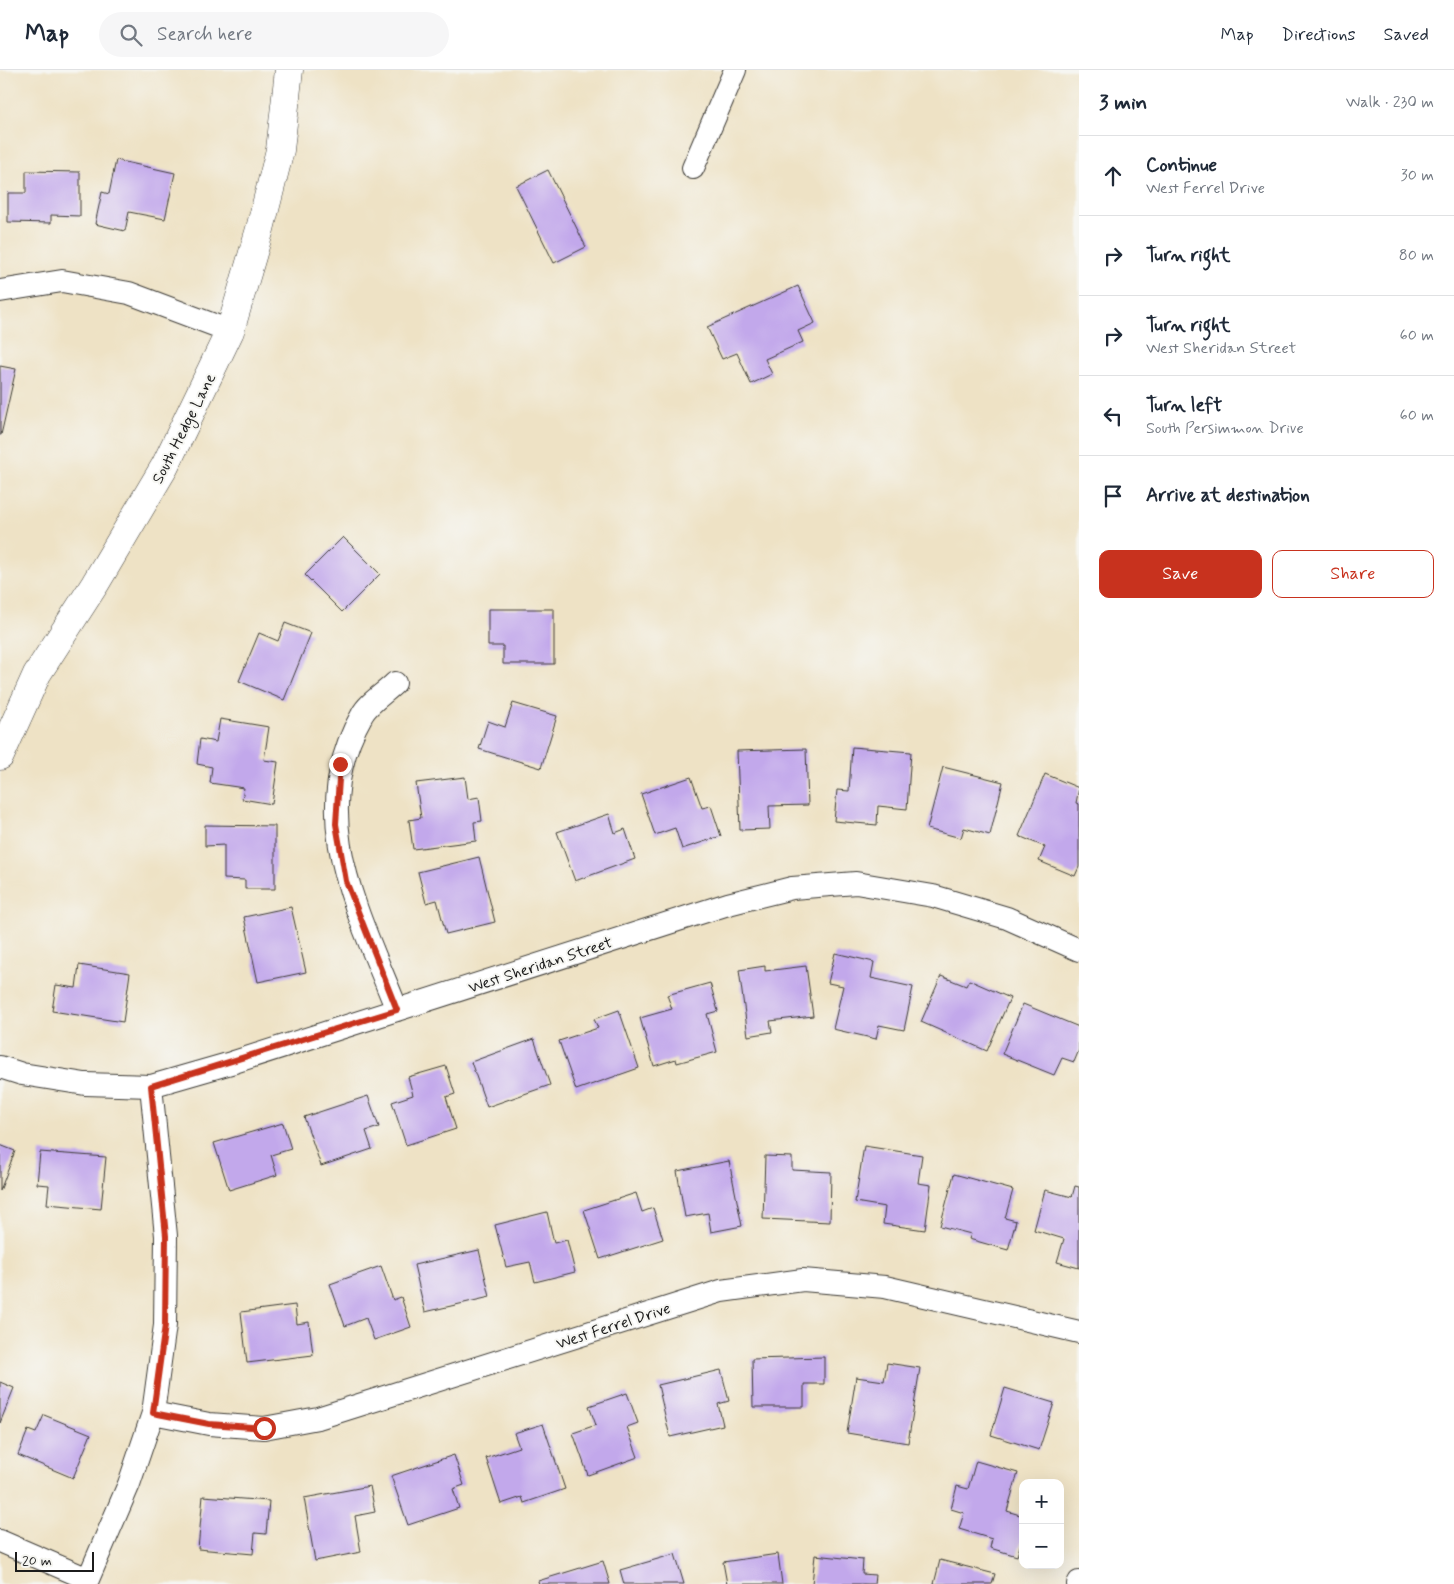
<!DOCTYPE html>
<html lang="en">
<head>
<meta charset="utf-8">
<style>
	:root { --surface:#fff; --page:#f6f6f7; --text:#1f2937; --muted:#747a83; --line:#e0e1e3; --accent:#c8321e }
	body { margin:0; font-family:Mynerve,sans-serif; background:var(--page); color:var(--text) }
	.controls { position:absolute; right:15px; bottom:15px; display:grid; overflow:hidden; border-radius:10px; box-shadow:0 5px 20px #0002 }
	.controls button { width:45px; height:45px; display:grid; place-items:center; padding:0; border:0; border-bottom:1px solid var(--line); background:var(--surface); color:var(--text); font:25px sans-serif }
	.scale { position:absolute; left:15px; bottom:12px; width:79px; box-sizing:border-box; padding-left:5px; border:2px solid #1c1c1c; border-top:0; font-size:14px; line-height:18px; white-space:nowrap; color:#1c1c1c; -webkit-text-stroke:4px #f6f6f2; paint-order:stroke }
	.stop { position:absolute; width:15px; height:15px; margin:-11px; border:4px solid #c8321e; border-radius:50%; background:#fff }
	.stop.end { background:#c8321e; border-color:#fff; box-shadow:0 1px 5px #0008 }
	.list { margin:0; padding:0; list-style:none }
	h2 { display:flex; justify-content:space-between; align-items:center; height:65px; margin:0; padding:0 20px; font-size:21px }
	h2 small { font-size:16px; font-weight:400; color:var(--muted) }
	.list li { display:grid; grid-template-columns:32px 1fr auto; gap:15px; align-items:center; box-sizing:border-box; height:80px; padding:0 20px; border-top:1px solid var(--line) }
	.list b { display:block; font-size:19px; white-space:nowrap }
	.list p { margin:0; font-size:16px; white-space:nowrap; color:var(--muted) }
	.list em { font-size:16px; font-style:normal; color:var(--muted) }
	.actions { display:flex; gap:10px; padding:15px 20px }
	.actions a { flex:1; padding:11px 0; border:1px solid var(--accent); border-radius:10px; text-align:center; font-size:18px; color:var(--accent) }
	.actions .main { background:var(--accent); color:#fff }
	.icon { flex:none; width:28px; height:28px; fill:none; stroke:currentColor; stroke-width:2; stroke-linecap:round; stroke-linejoin:round }
	.map { position:relative; flex:none; width:1079px; height:1514px; overflow:hidden }
	header { display:flex; align-items:center; gap:30px; box-sizing:border-box; height:70px; padding:0 25px; background:var(--surface); border-bottom:1px solid var(--line) }
	header strong { font-size:24px }
	nav { display:flex; gap:28px; margin-inline-start:auto; font-size:18px }
	.search { width:350px; height:45px; background:var(--page); display:flex; align-items:center; gap:12px; box-sizing:border-box; padding:0 18px; border-radius:28px; color:var(--muted); font-size:19px }
	main { display:flex }
	aside { flex:1; background:var(--surface) }
	.map>svg:first-child { display:block }
	.building { fill:#c2a8eb }
	.lines { fill:none; stroke-linecap:round; stroke-linejoin:round }
	.street-casing { stroke:#3c3a35; stroke-width:24 }
	.secondary-casing { stroke:#3c3a35; stroke-width:29 }
	.street { stroke:#fff; stroke-width:22 }
	.secondary { stroke:#fff; stroke-width:28 }
	.route { stroke:#c8321e; stroke-width:6 }
	.labels { text-anchor:middle; stroke-width:4; stroke-linejoin:round; paint-order:stroke }
	.street-label { font-size:16px; fill:#1c1c1c; stroke:#f6f6f2 }
</style>
</head>
<body>
<header>
<strong>Map</strong>
<div class="search"><svg class="icon" aria-label="search" viewBox="0 0 24 24"><circle cx="10" cy="10" r="6"/><path d="M15 15l6 6"/></svg>Search here</div>
<nav><a>Map</a><a>Directions</a><a>Saved</a></nav>
</header>
<main>
<div class="map">
<svg width="1079" height="1514" viewBox="0 0 1079 1514">
	<rect width="100%" height="100%" fill="#f6f6f2"/>
	<filter id="ink" filterUnits="userSpaceOnUse"><feTurbulence type="fractalNoise" baseFrequency=".02" numOctaves="2"/><feDisplacementMap in="SourceGraphic" scale="10" xChannelSelector="R" yChannelSelector="G"/><feConvolveMatrix kernelMatrix="1 2 1 2 8 2 1 2 1" color-interpolation-filters="sRGB"/></filter>
	<filter id="wash" filterUnits="userSpaceOnUse"><feTurbulence type="fractalNoise" baseFrequency=".0096" numOctaves="4" result="noise"/><feDisplacementMap in="SourceGraphic" scale="20" xChannelSelector="R" yChannelSelector="G"/><feGaussianBlur stdDeviation="1.12" result="paint"/><feColorMatrix in="noise" values="0 0 0 0 0 0 0 0 0 0 0 0 0 0 0 0 0 1.4 0 .05"/><feComposite in="paint" operator="in"/></filter>
	<g filter="url(#wash)">
		<rect width="100%" height="100%" fill="#eee2c5"/>
		<g id="blocks">
			<path class="building" d="M116 90 175 103 165 149 129 142 125 161 95 154 102 122 109 124Z
				M548 100 586 177 554 193 516 116Z
				M26 101 80 102V146L51 145V153L8 152V123H26Z
				M798 216 815 253 798 261 803 272 765 289 772 304 751 314 737 283 722 289 707 257Z
				M0 296 16 299 1 365H0Z
				M343 467 380 504 342 542 305 505Z
				M488 539H554V594H503V576H488Z
				M285 553 311 563 284 630 239 611 259 563 278 571Z
				M513 633 557 646 541 698 479 679 488 651 505 657Z
				M220 649 269 657 264 690 278 692 272 734 242 729 244 718 210 713 212 697 197 694 200 669 216 672Z
				M852 677 911 682 907 739 878 736 877 755 834 751 837 720 849 721Z
				M806 679 808 735 769 736 770 759 740 760 737 681Z
				M943 697 1003 712 990 765 964 758 961 768 927 759Z
				M1045 704 1079 718 1076 733 1079 734V797L1075 806 1039 791 1045 777 1019 766Z
				M465 707 468 729 479 727 482 751 474 752 476 771 413 779 409 750 421 748 416 713Z
				M691 707 702 738 711 736 721 766 682 779 675 758 655 765 641 724Z
				M609 744 615 763 625 759 635 789 575 811 557 762Z
				M205 755 275 756V819H245V810L224 809V775L205 776Z
				M479 787 495 852 446 864 437 830 426 833 418 802Z
				M291 837 306 902 258 912 244 847Z
				M835 883 874 892 871 908 913 917 904 960 879 955 876 969 833 959 843 916 828 913Z
				M79 895 130 903 123 952 52 941 56 915 76 918Z
				M765 896V901L806 896 813 946 770 951 772 962 748 966 739 900Z
				M941 906 966 916 969 910 1010 928 987 981 921 952Z
				M710 913 718 941 707 944 717 982 677 993 676 989 654 996 640 948 672 939 667 925Z
				M1023 934 1079 957V980L1074 992 1062 988 1054 1005 1002 984Z
				M619 940 639 998 576 1020 559 971 598 958 594 949Z
				M534 969 550 1015 487 1037 471 992Z
				M446 996 455 1024 446 1027 456 1059 406 1075 392 1032 413 1025 408 1007Z
				M368 1026 379 1057 366 1061 372 1079 321 1096 304 1047Z
				M283 1053 291 1079 271 1085 277 1105 229 1120 214 1073Z
				M0 1075 15 1081 0 1121Z
				M864 1076 922 1085 918 1113 931 1115 925 1160 883 1154 885 1137 855 1132Z
				M40 1082 106 1087 101 1139 47 1134 49 1115 37 1114Z
				M765 1086 792 1087V1100L831 1102 830 1152 763 1149Z
				M729 1091 742 1156 711 1162 708 1143 685 1147 677 1101Z
				M954 1104 1013 1120 1005 1148 1016 1151 1008 1180 969 1169 971 1164 940 1156Z
				M1075 1116 1079 1117V1198L1057 1192 1064 1169 1034 1160 1045 1120 1072 1127Z
				M636 1123 642 1142 653 1138 663 1169 600 1189 584 1140Z
				M547 1142 554 1173 567 1170 575 1202 535 1212 530 1192 506 1197 495 1155Z
				M479 1180 490 1227 425 1242 414 1195Z
				M381 1196 393 1230 401 1227 411 1257 374 1270 366 1248 345 1256 330 1214Z
				M295 1235 297 1254 309 1252 313 1285 247 1293 241 1242Z
				M824 1287V1314H804V1337H753L752 1289Z
				M887 1293 920 1298 908 1373 847 1363 856 1307 884 1311Z
				M721 1300 729 1331 718 1334 723 1355 670 1367 658 1315Z
				M0 1312 14 1318 0 1353Z
				M1005 1318 1054 1333 1039 1380 991 1365Z
				M627 1323 638 1353 627 1357 638 1387 588 1405 573 1363 596 1355 589 1336Z
				M44 1345 91 1364 73 1408 18 1385 28 1360 36 1363Z
				M543 1354 565 1419 524 1433 522 1427 501 1434 486 1388 519 1377 514 1363Z
				M454 1385 464 1415 453 1419 459 1438 408 1455 391 1406Z
				M976 1391 1018 1403 1007 1441 1023 1446V1467L1017 1486 990 1478 992 1469 959 1459 964 1443 951 1439 957 1416 968 1419Z
				M370 1416 375 1442 355 1446 361 1482 315 1491 304 1428Z
				M203 1426 269 1431 266 1464 255 1463 253 1484 198 1479Z
				M675 1484 684 1514H624L620 1500Z
				M778 1484 782 1514H727L723 1492Z
				M815 1485 863 1490 862 1504 875 1505 874 1514H812Z
				M940 1490 995 1504 992 1514H934Z
				M603 1491 610 1514H539L538 1511Z"/>
		</g>
	</g>
	<g filter="url(#ink)">
		<use href="#blocks" fill-opacity="0" stroke="#3c3a35" stroke-width="1"/>
		<g class="lines">
			<defs>
				<path id="street" d="M693 98 735 0
					M0 221 62 211 129 223 230 261
					M395 613C385 623 368 633 362 645 304 746 359 843 397 940
					M0 997 22 1004 85 1014 151 1016 231 993 728 834 792 818 856 813 933 826 1007 848 1079 880
					M153 1343 209 1354 264 1358 318 1348 721 1221 803 1210 885 1217 1079 1262
					M0 1471 88 1509
					M86 1514 129 1414 153 1343 165 1255 166 1166 151 1016
					M1078 1514 1079 1512"/>
				<path id="secondary" d="M0 686 37 604 95 514 165 396 230 261 260 159 280 80 289 0"/>
			</defs>
			<use href="#street" class="street-casing"/>
			<use href="#secondary" class="secondary-casing"/>
			<use href="#street" class="street"/>
			<use href="#secondary" class="secondary"/>
		</g>
	</g>
	<g class="lines" filter="url(#ink)">
		<path class="route" d="M264 1358 209 1354 153 1343 165 1255 166 1166 151 1016 397 940 346 811 336 754 340 694"/>
	</g>
	<g class="labels">
		<g class="street-label">
			<text transform="translate(183 358) rotate(-63)" y="6">South Hedge Lane</text>
			<text transform="translate(540 894) rotate(-18)" y="6">West Sheridan Street</text>
			<text transform="translate(613 1255) rotate(-18)" y="6">West Ferrel Drive</text>
		</g>
	</g>
</svg>
<div class="controls">
<button>+</button>
<button>−</button>
</div>
<div class="scale">20 m</div>
<div class="stop" style="left:264px;top:1358px"></div>
<div class="stop end" style="left:340px;top:694px"></div>
</div>
<aside>
<h2>3 min<small>Walk · 230 m</small></h2>
<ul class="list">
<li><svg class="icon" aria-label="ahead" viewBox="0 0 24 24"><path d="M12 20V5M6 11l6-6 6 6"/></svg><div><b>Continue</b><p>West Ferrel Drive</p></div><em>30 m</em></li>
<li><svg class="icon" aria-label="right" viewBox="0 0 24 24"><path d="M7 20v-9h11M14 6l5 5-5 5"/></svg><div><b>Turn right</b></div><em>80 m</em></li>
<li><svg class="icon" aria-label="right" viewBox="0 0 24 24"><path d="M7 20v-9h11M14 6l5 5-5 5"/></svg><div><b>Turn right</b><p>West Sheridan Street</p></div><em>60 m</em></li>
<li><svg class="icon" aria-label="left" viewBox="0 0 24 24"><path d="M17 20v-9H6M10 6l-5 5 5 5"/></svg><div><b>Turn left</b><p>South Persimmon Drive</p></div><em>60 m</em></li>
<li><svg class="icon" aria-label="arrive" viewBox="0 0 24 24"><path d="M6 21V4h12l-3 4 3 4H6"/></svg><div><b>Arrive at destination</b></div></li>
</ul>
<div class="actions"><a class="main">Save</a><a>Share</a></div>
</aside>
</main>
</body>
</html>
